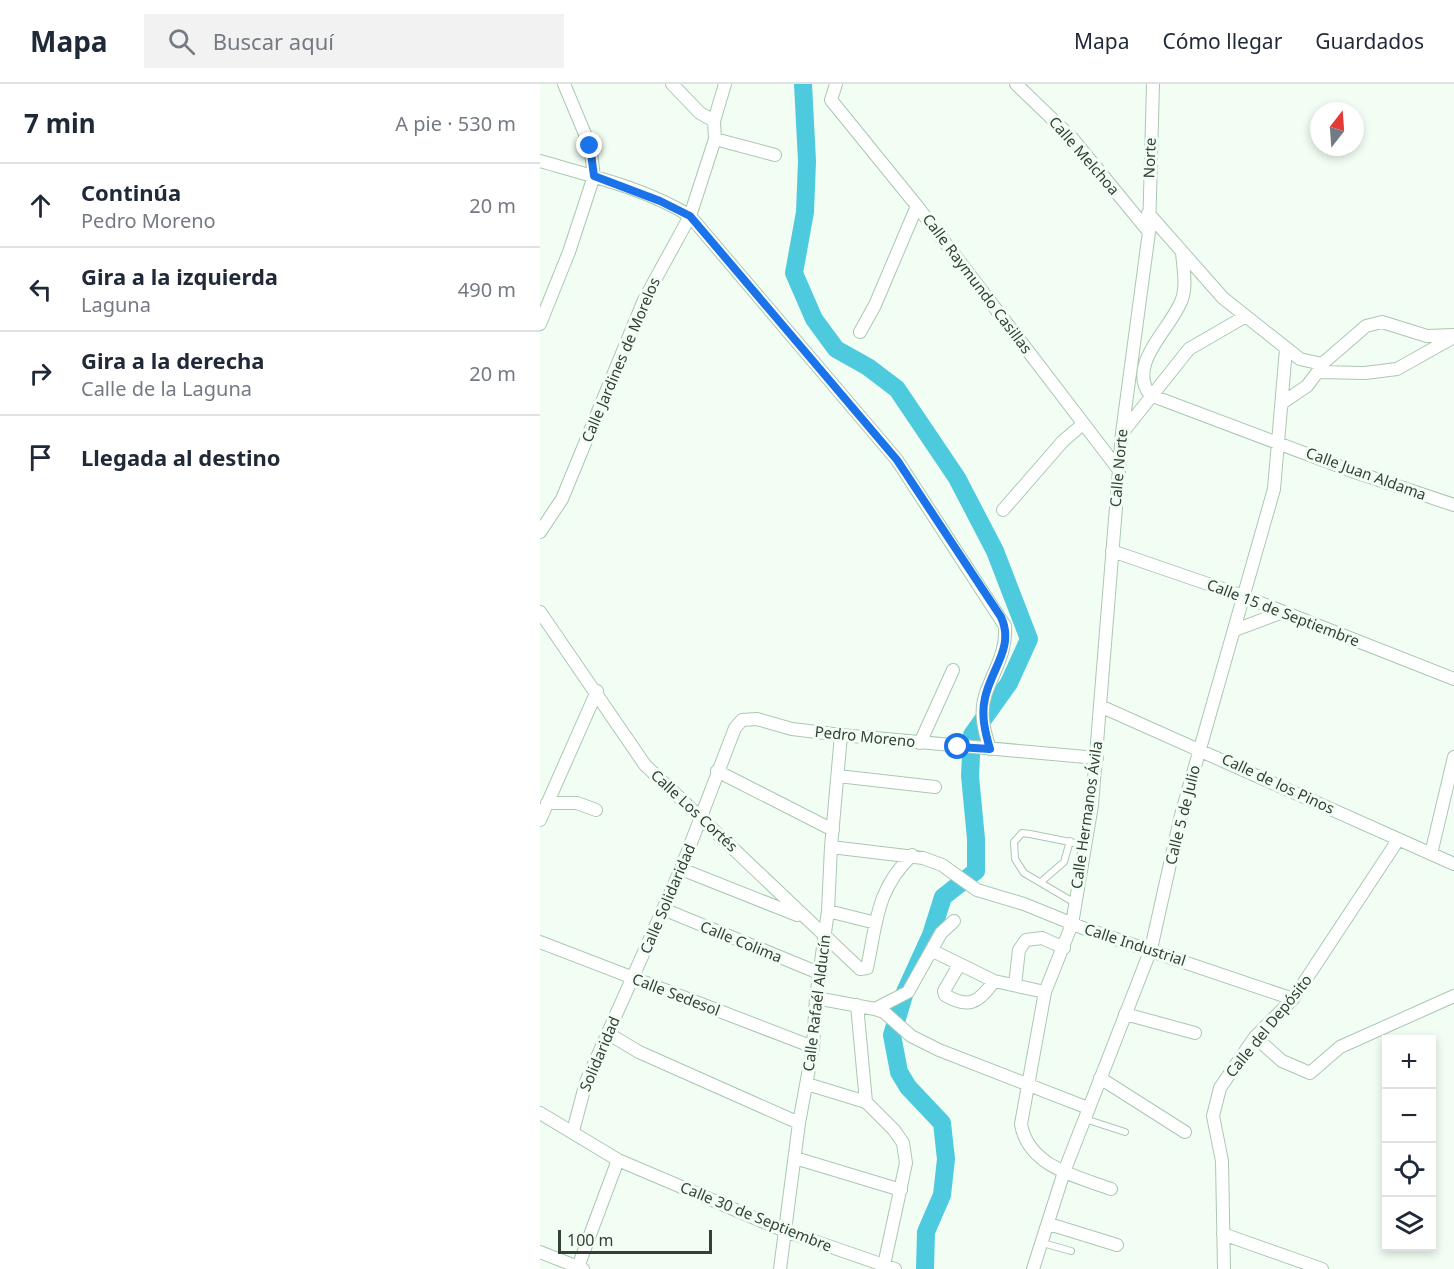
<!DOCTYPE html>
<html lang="es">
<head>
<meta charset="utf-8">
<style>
	:root { --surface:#fff; --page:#f2f2f3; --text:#1f2937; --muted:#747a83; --line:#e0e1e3 }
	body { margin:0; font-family:"Noto Sans",sans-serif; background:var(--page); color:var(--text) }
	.controls { position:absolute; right:18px; bottom:18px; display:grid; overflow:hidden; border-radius:0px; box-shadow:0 3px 9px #0003 }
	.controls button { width:54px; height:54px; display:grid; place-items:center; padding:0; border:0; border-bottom:2px solid var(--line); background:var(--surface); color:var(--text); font:30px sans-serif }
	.compass { position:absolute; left:770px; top:18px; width:54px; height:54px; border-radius:50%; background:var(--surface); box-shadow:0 3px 9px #0003; rotate:17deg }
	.scale { position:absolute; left:18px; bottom:15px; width:154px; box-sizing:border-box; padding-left:6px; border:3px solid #344036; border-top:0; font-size:16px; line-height:21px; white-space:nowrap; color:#344036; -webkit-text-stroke:4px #f2fef3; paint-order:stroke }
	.stop { position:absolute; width:18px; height:18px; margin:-14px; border:4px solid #1a73e8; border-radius:50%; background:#fff }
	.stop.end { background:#1a73e8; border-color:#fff; box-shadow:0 2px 6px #0008 }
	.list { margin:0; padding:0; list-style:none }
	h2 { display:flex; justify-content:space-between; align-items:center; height:78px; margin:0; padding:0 24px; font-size:26px }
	h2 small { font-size:20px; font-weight:400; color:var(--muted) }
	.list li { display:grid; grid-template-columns:39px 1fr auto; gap:18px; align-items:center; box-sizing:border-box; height:84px; padding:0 24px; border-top:2px solid var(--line) }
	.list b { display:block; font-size:22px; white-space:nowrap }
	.list p { margin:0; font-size:20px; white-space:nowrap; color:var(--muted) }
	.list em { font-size:20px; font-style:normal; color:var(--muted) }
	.icon { flex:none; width:33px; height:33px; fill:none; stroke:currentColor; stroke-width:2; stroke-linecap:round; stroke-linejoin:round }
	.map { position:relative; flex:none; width:914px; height:1185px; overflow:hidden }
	header { display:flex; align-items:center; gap:36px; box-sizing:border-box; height:84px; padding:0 30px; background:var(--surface); border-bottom:2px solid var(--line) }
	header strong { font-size:28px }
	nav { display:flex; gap:33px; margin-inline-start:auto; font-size:21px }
	.search { width:420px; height:54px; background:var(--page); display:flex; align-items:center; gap:15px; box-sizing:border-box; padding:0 21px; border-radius:0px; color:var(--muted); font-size:22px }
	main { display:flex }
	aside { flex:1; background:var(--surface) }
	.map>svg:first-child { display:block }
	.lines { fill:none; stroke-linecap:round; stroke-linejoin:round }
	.river { stroke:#4ecadf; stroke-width:18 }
	.lane-casing { stroke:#abc8b0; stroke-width:8 }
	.street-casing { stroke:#abc8b0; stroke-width:14 }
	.lane { stroke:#fff; stroke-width:6 }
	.street { stroke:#fff; stroke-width:12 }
	.route { stroke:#1a73e8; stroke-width:8 }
	.labels { text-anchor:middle; stroke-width:6; stroke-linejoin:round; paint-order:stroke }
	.street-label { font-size:15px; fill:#344036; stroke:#f2fef3 }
</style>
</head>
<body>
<header>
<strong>Mapa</strong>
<div class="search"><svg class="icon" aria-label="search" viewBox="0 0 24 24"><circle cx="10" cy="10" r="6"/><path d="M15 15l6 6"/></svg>Buscar aquí</div>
<nav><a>Mapa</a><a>Cómo llegar</a><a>Guardados</a></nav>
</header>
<main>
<aside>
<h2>7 min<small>A pie · 530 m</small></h2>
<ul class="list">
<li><svg class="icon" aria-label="ahead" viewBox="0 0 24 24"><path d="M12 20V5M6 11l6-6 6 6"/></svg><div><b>Continúa</b><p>Pedro Moreno</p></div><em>20 m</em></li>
<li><svg class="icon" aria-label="left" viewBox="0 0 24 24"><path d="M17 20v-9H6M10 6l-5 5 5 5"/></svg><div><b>Gira a la izquierda</b><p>Laguna</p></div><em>490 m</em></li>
<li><svg class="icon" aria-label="right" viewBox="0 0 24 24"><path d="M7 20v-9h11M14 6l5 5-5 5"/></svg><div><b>Gira a la derecha</b><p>Calle de la Laguna</p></div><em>20 m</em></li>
<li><svg class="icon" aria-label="arrive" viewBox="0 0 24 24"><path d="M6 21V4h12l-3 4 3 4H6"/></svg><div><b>Llegada al destino</b></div></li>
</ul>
</aside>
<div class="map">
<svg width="914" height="1185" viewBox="0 0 914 1185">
	<rect width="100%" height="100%" fill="#f2fef3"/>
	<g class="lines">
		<path class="river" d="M263 0 267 77 265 128 254 189 274 235 296 265 328 283 357 305 417 394 455 467 489 555 469 599 432 651 430 692 436 755V787L403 813 391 851 365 908 352 951 359 988 368 1003 402 1039 406 1075 402 1111 386 1148 385 1185"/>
		<defs>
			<path id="lane" d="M502 797 524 778 530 757
				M535 819 484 789 475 775 474 758 482 749 490 750 545 761
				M545 1035 585 1048
				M503 1159 531 1167"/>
			<path id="street" d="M132 0 160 29 174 37
				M296 0 291 16 377 122 579 386
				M476 0 532 54 609 148
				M175 55 235 71
				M0 77C48 91 108 105 150 132L357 376 465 542C467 568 454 586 446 609 439 628 444 647 450 665
				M608 129 683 214 760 275 782 280 826 242 842 238 887 252 914 251
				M642 168C643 183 647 201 642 215 633 243 586 279 610 311L812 387 914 421
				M0 240 29 168 54 92 50 62 24 0
				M320 248 335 221 377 122
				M779 288 825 289 857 285 914 253
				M742 319 767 302 782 282
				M583 348 649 265 706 232
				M463 426 523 357 543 340
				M0 448 22 415 104 216 150 132 175 55 174 37 185 0
				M572 467 703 512 914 595
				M0 528 105 681 320 885 327 884C337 837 336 806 372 771
				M695 546 743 528
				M560 622 914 780
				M380 659 413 586
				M177 687 293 746
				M298 692 395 703
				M7 719H37L56 726
				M0 736 57 607
				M291 763 383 774 402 781 437 806 484 820 543 844 753 915
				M891 770 914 673
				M141 785 257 831
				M123 825 279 889
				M288 827 336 839
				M0 858 273 963
				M393 867 454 897 505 908
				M419 881 404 907 405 911C428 925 439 919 454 897
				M475 901 479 866 486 856 502 854 524 864
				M276 914 335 925 344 928 371 952 399 966 548 1024
				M317 921 326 1018
				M335 925 368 908 401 849 414 837
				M585 930 655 949
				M69 950 99 968 259 1039
				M715 953 742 977 770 989 800 963 914 912
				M560 994 645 1048
				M267 1000 326 1018 354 1046 363 1059 366 1079 344 1181
				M0 1029 78 1076 245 1147 355 1185
				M33 1047 46 998 141 785 195 644 202 636 217 635 252 645 301 651 557 674
				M255 1074 361 1106
				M571 1105C535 1092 488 1082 481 1040L505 908 532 840 552 721 582 349 609 148 613 0
				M509 1140 577 1161
				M683 1150 782 1185
				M0 1168 43 1185
				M38 1183 78 1076
				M240 1185 259 1039 273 963 276 914 288 827 291 763 301 651
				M493 1185 524 1088 611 865 640 735 734 405 746 265
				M684 1185 682 1077 673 1032 680 1004 715 953 753 915 858 756"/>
		</defs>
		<use href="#lane" class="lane-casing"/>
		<use href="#street" class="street-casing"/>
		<use href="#lane" class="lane"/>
		<use href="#street" class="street"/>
	</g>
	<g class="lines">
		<path class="route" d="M50 62 54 92 120 117 150 132 357 376 461 533C475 563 451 585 445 614 441 631 445 648 450 665L418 663"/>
	</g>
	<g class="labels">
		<g class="street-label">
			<text transform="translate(544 72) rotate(49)" y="5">Calle Melchoa</text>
			<text transform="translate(610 74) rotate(-88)" y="5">Norte</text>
			<text transform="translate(437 200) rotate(53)" y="5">Calle Raymundo Casillas</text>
			<text transform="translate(81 276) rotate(-67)" y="5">Calle Jardines de Morelos</text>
			<text transform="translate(579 384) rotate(-85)" y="5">Calle Norte</text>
			<text transform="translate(826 390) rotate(20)" y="5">Calle Juan Aldama</text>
			<text transform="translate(743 529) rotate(21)" y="5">Calle 15 de Septiembre</text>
			<text transform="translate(325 653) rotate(6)" y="5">Pedro Moreno</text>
			<text transform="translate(738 700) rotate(25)" y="5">Calle de los Pinos</text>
			<text transform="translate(154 727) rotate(43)" y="5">Calle Los Cortés</text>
			<text transform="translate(547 731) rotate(-82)" y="5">Calle Hermanos Ávila</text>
			<text transform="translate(643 731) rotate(-76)" y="5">Calle 5 de Julio</text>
			<text transform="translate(128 815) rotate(-67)" y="5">Calle Solidaridad</text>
			<text transform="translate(201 858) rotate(22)" y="5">Calle Colima</text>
			<text transform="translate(595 861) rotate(18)" y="5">Calle Industrial</text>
			<text transform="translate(136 911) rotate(21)" y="5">Calle Sedesol</text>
			<text transform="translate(277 919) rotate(-83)" y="5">Calle Rafaél Alducín</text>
			<text transform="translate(729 942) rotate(-51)" y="5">Calle del Depósito</text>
			<text transform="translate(60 970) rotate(-67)" y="5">Solidaridad</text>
			<text transform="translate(216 1133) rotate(22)" y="5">Calle 30 de Septiembre</text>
		</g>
	</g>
</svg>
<div class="controls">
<button>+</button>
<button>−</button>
<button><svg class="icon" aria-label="locate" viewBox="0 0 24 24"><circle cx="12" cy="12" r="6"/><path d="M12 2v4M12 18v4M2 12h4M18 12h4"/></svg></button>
<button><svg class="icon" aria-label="layers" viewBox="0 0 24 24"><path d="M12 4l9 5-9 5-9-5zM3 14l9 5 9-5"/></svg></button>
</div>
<svg class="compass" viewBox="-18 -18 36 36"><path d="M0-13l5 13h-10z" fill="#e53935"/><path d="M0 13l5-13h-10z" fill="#747a83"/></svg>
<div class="scale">100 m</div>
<div class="stop" style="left:418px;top:663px"></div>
<div class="stop end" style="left:50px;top:62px"></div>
</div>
</main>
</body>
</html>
